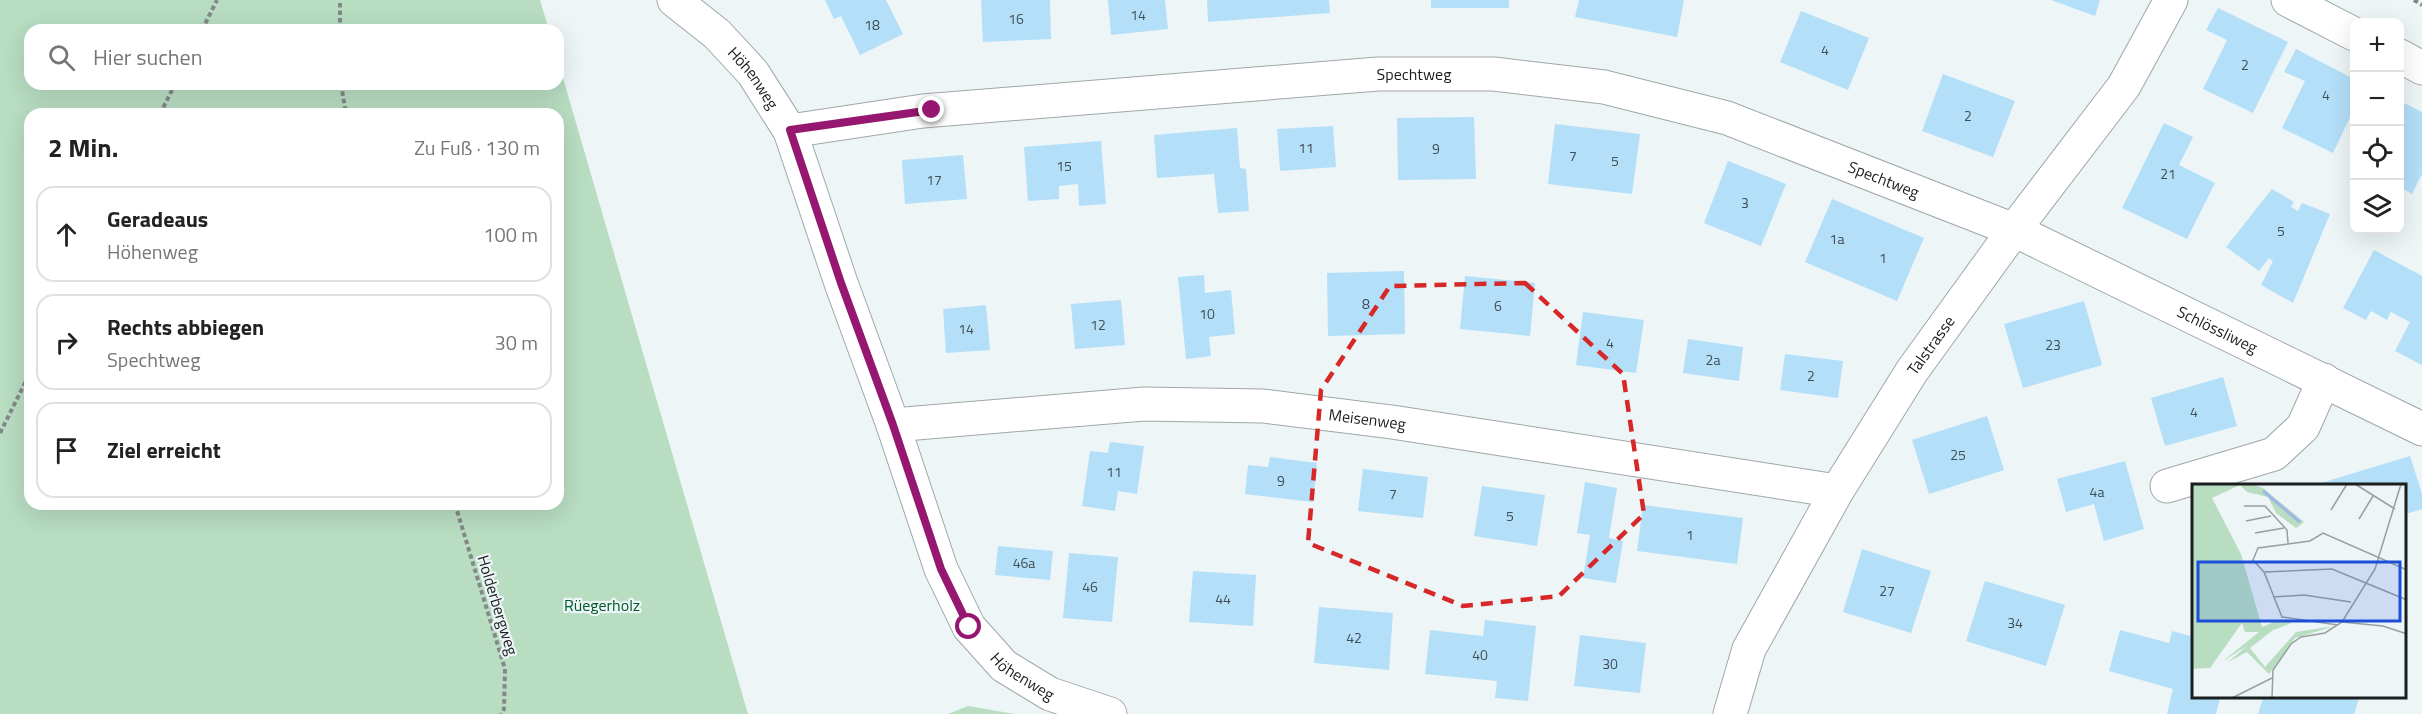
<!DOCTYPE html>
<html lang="de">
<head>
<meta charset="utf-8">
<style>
	:root { --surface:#fff; --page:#f6f6f6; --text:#222; --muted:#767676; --line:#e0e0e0 }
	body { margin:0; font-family:"Titillium Web",sans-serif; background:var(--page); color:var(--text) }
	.controls { position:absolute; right:18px; top:18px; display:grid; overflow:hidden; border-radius:12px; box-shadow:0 6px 24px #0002 }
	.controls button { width:54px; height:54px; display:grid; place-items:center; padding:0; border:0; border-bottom:2px solid var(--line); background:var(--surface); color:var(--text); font:30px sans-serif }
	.stop { position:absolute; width:18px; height:18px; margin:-14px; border:4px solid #96176f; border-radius:50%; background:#fff }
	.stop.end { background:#96176f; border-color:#fff; box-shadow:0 2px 6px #0008 }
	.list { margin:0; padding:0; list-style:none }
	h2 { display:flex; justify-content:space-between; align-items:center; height:78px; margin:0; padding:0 24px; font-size:26px }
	h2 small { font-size:20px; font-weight:400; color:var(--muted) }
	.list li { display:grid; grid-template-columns:39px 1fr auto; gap:18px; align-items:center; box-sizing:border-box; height:96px; margin:0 12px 12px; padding:0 12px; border:2px solid var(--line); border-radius:18px }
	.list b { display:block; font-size:22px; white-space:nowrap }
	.list p { margin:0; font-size:20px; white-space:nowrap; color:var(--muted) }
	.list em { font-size:20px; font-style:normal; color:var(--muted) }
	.icon { flex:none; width:33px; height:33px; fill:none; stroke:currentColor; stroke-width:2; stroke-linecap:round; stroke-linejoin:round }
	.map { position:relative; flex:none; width:2422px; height:714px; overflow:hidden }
	.search { position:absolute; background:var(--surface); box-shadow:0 6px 24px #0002; left:24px; top:24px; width:540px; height:66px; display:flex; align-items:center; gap:15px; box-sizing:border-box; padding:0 21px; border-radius:18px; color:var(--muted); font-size:22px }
	.panel { position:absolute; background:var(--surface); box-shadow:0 6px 24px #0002; left:24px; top:108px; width:540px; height:402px; border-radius:18px }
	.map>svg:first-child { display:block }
	.green { fill:#b8ddc1; fill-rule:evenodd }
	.building { fill:#b4dff9 }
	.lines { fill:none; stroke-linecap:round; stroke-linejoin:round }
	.minor-casing { stroke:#9fa7a8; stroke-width:35 }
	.path { stroke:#838889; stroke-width:4; stroke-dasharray:4.5 3; stroke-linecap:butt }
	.minor { stroke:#fff; stroke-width:33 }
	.route { stroke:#96176f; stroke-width:8 }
	.marked { fill:none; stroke:#d62828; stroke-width:4.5; stroke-dasharray:12 8; stroke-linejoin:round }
	.labels { text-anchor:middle; stroke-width:4.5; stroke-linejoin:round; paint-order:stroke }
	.number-label { font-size:14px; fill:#414e55 }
	.street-label { font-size:16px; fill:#1b1e1e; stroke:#edf5f7 }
	.park-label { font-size:16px; fill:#02572b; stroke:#edf5f7 }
	.inset-river { fill:none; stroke:#9db7e6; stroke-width:3 }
	.inset-road { fill:none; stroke:#999fa0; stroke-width:1.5 }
	.view { fill:#1d4ed8; fill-opacity:0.15; stroke:#1d4ed8; stroke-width:3 }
	.inset-edge { fill:none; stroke:#1b1e1e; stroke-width:3 }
</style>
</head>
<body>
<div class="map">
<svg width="2422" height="714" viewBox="0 0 2422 714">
	<rect width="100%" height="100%" fill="#edf5f7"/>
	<path class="green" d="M0 0H540L549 30H30V84H558V61L748 714H0ZM30 114H558V504H30Z
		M968 706 1015 714H948Z"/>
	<path class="building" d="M825 0H886L903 34 860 55 841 16 834 19Z
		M981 0H1050L1051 39 983 42Z
		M1108 0H1165L1168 29 1111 35Z
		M1207 0H1329L1330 13 1208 22Z
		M1431 0H1509V8H1431Z
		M1579 0H1684L1677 37 1575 17Z
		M2051 0H2100L2095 16Z
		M2218 8 2288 42 2253 113 2203 89 2227 40 2206 30Z
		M1801 11 1869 38 1848 90 1780 62Z
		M2296 49 2354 79V109L2333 153 2282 128 2305 81 2284 72Z
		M1943 74 2015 101 1993 157 1922 131Z
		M2400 101 2422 112V174L2412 194 2400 187Z
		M1474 117 1476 179 1398 180 1397 118Z
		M2164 123 2193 137 2179 165 2215 183 2187 239 2122 208Z
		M1555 124 1640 134 1632 194 1548 184Z
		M1333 126 1336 167 1280 171 1277 129Z
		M1237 128 1240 168 1246 169 1249 211 1218 213 1214 174 1157 178 1154 135Z
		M1101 141 1106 204 1079 206 1078 184 1059 186V199L1028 201 1024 147Z
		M963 155 967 199 905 204 902 160Z
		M1728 161 1786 184 1761 246 1704 223Z
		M2272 189 2294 202 2291 207 2298 211 2302 203 2330 214 2293 303 2261 285 2273 261 2269 258 2259 271 2226 247Z
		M1832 199 1924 238 1897 301 1805 262Z
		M2374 250 2422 276V365L2395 351 2410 322 2391 312 2387 320 2371 311 2366 320 2343 308Z
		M1404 271 1405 334 1328 336 1327 273Z
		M1204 275 1205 293 1231 290 1235 334 1209 337 1211 356 1186 359 1178 277Z
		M1465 276 1535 283 1530 336 1460 329Z
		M1121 300 1125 345 1075 349 1071 304Z
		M2084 301 2102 365 2023 388 2004 324Z
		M986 305 990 350 946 353 943 309Z
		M1583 312 1644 320 1636 373 1576 365Z
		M1688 339 1743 347 1739 381 1683 373Z
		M1785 354 1843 361 1838 398 1780 390Z
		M2223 377 2237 426 2165 446 2151 398Z
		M1987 416 2004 470 1929 494 1912 440Z
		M1110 442 1144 446 1137 494 1118 491 1115 511 1082 506 1090 451 1108 453Z
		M2410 456 2422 494V509L2406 514V486H2322L2321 483Z
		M1270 457 1317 463 1313 502 1245 494 1248 465 1268 467Z
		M2125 461 2144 529 2104 541 2094 504 2066 512 2057 479Z
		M1363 469 1428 477 1423 518 1358 511Z
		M1585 482 1617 488 1609 538 1623 541 1616 583 1583 578 1590 535 1577 533Z
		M1482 486 1545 495 1537 546 1474 536Z
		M1643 505 1743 518 1737 564 1637 551Z
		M998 546 1053 551 1050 580 995 575Z
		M1862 549 1931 571 1911 633 1843 612Z
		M1069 553 1118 557 1112 622 1063 618Z
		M1193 571 1256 575 1253 626 1189 622Z
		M1985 581 2065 605 2046 666 1966 641Z
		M1319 607 1393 613 1389 670 1314 663Z
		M1485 620 1536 626 1528 701 1495 698 1497 681 1425 674 1430 630 1483 636Z
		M2120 630 2169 643 2172 631 2194 637V698H2220L2216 714H2167L2173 689 2109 671Z
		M1580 635 1646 643 1640 693 1574 686Z
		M2263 698H2359L2354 714H2258Z"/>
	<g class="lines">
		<defs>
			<g id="minor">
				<path id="s1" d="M674 0 717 34 753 73 790 131 841 283 893 425 941 569 969 627 1004 666 1050 694 1110 714"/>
				<path d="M2288 0 2354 34"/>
				<path d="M2400 56 2422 68"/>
				<path id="s2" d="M790 131 923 111 1378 74H1494L1604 87 1727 118 2014 230 2422 429"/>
				<path id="s3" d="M893 425 1144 404 1263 406 1392 422 1837 491"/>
				<path d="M2167 486 2274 454 2303 427 2324 380"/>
				<path id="s4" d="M1730 714 1749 649 1837 491 1912 371 2014 230 2124 86 2171 0"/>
			</g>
		</defs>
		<use href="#minor" class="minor-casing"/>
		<path class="path" d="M2414 0 2422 5
			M202 30 217 0
			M340 30V0
			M341 84 346 114
			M160 114 175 84
			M0 433 30 373
			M455 504 505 669 504 709 501 714"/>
		<use href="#minor" class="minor"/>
	</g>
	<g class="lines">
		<path class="route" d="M932 110 790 130 841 283 893 425 941 569 969 627"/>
	</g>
	<path class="marked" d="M1525 283 1623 374 1644 514 1559 596 1463 606 1308 543 1321 390 1390 286Z"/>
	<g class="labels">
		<g class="number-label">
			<text x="1138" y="20">14</text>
			<text x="1016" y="24">16</text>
			<text x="872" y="30">18</text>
			<text x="1825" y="55">4</text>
			<text x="2245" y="70">2</text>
			<text x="2326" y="100">4</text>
			<text x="1968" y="121">2</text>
			<text x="1306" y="153">11</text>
			<text x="1436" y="154">9</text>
			<text x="1573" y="161">7</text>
			<text x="1615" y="166">5</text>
			<text x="1064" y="171">15</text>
			<text x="2168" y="179">21</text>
			<text x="934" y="185">17</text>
			<text x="1745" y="208">3</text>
			<text x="2281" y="236">5</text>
			<text x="1837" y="244">1a</text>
			<text x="1883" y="263">1</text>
			<text x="1366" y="309">8</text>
			<text x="1498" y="311">6</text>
			<text x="1207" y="319">10</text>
			<text x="1098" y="330">12</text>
			<text x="966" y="334">14</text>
			<text x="1610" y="348">4</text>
			<text x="2053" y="350">23</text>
			<text x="1713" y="365">2a</text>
			<text x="1811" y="381">2</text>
			<text x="2194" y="417">4</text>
			<text x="1958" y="460">25</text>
			<text x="1114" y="477">11</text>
			<text x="1281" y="486">9</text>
			<text x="2097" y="497">4a</text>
			<text x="1393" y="499">7</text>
			<text x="1510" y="521">5</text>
			<text x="1690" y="540">1</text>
			<text x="1024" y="568">46a</text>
			<text x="1090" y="592">46</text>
			<text x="1887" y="596">27</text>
			<text x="1223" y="604">44</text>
			<text x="2015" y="628">34</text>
			<text x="1354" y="643">42</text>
			<text x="1480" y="660">40</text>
			<text x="1610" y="669">30</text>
		</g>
		<g class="street-label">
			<text dy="6" stroke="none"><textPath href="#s2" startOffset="627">Spechtweg</textPath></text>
			<text dy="6" stroke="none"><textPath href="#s1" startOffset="112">Höhenweg</textPath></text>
			<text dy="6" stroke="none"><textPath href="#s2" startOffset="1113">Spechtweg</textPath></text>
			<text dy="6" stroke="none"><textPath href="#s2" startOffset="1479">Schlössliweg</textPath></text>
			<text dy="6" stroke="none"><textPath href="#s4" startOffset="422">Talstrasse</textPath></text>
			<text dy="6" stroke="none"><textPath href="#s3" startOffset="476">Meisenweg</textPath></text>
			<text transform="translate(498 605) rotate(73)" y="6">Holderbergweg</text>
			<text dy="6" stroke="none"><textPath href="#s1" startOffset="778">Höhenweg</textPath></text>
		</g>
		<g class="park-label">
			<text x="602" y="611">Rüegerholz</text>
		</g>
	</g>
	<g transform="translate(2192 484)">
		<rect width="214" height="214" fill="#edf5f7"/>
		<path d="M0 0H60L71 4 112 38 104 44 84 29 76 13 55 8 48 1 20 14 49 70 70 143 87 136 100 139 81 146 58 164 73 183 104 148 143 142 103 154 77 190 55 168 36 178 55 162 31 177 67 148H53L50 139 18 184 0 185Z" fill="#b8ddc1"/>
		<path class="inset-river" d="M71 7 108 38"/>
		<path class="inset-road" d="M163 0 203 25M52 22H73L95 46 96 59M139 26 155 0M167 35 181 12M54 37 79 32M63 49 92 44M72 88 140 85 215 116M81 113 112 111 159 118M150 138 191 142 215 150M146 141 90 133 72 88 61 76 66 64 118 57 131 49 215 86M40 214 80 194M80 214 81 186 99 160 109 153 133 149 150 138 183 85 209 0"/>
		<path class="view" d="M6 78H208V137H6Z"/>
		<rect width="214" height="214" class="inset-edge"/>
	</g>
</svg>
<div class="controls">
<button>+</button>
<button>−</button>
<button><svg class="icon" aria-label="locate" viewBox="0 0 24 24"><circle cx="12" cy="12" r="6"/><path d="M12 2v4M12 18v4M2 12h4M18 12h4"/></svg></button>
<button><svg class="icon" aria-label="layers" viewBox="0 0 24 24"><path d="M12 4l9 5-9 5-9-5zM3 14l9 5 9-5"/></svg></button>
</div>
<div class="stop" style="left:969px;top:627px"></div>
<div class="stop end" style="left:932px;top:110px"></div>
<div class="search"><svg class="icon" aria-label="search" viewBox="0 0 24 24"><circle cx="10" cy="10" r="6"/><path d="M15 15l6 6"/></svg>Hier suchen</div>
<section class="panel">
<h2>2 Min.<small>Zu Fuß · 130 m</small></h2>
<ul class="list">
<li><svg class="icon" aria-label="ahead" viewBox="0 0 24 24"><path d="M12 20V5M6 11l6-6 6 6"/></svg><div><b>Geradeaus</b><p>Höhenweg</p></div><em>100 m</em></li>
<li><svg class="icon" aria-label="right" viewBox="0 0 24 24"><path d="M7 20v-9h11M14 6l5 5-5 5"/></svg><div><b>Rechts abbiegen</b><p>Spechtweg</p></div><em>30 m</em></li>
<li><svg class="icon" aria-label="arrive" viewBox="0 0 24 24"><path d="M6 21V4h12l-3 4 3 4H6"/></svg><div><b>Ziel erreicht</b></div></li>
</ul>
</section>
</div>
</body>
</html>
